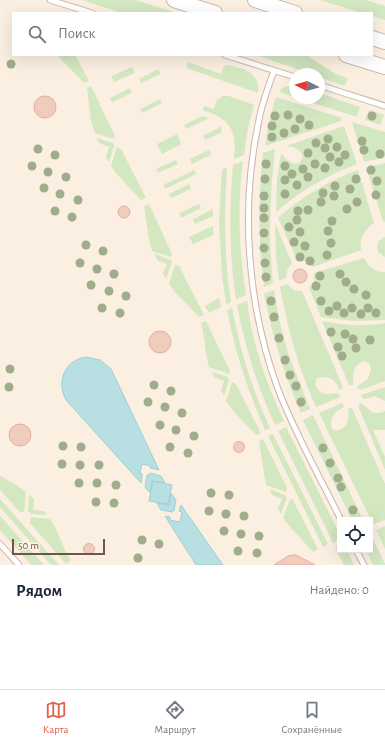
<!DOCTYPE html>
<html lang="ru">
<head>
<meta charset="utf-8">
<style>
	:root { --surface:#fff; --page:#f2f2f3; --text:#1f2937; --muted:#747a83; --line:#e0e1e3; --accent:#e0624c }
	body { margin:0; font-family:"Alegreya Sans",sans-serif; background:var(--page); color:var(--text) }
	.controls { position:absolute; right:12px; bottom:12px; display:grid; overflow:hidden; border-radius:0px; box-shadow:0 4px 16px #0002 }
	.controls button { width:36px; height:36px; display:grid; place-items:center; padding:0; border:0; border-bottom:1px solid var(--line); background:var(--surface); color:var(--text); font:20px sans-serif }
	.compass { position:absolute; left:289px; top:68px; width:36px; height:36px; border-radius:50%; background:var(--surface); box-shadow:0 4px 16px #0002; rotate:275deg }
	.scale { position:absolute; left:12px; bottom:10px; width:93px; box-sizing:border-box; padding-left:4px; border:2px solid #71554a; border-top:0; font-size:11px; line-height:14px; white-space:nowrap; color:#71554a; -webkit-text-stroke:3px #fef4e7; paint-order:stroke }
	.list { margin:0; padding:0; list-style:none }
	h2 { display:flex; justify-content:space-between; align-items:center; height:52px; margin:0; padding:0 16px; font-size:17px }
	h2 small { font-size:13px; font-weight:400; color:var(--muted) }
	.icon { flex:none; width:22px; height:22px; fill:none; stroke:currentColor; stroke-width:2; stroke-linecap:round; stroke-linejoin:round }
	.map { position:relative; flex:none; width:385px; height:565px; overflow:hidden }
	.search { position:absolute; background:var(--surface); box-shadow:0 4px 16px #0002; left:12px; right:12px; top:12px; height:44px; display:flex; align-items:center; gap:10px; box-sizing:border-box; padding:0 14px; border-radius:0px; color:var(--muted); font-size:15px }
	.sheet { height:124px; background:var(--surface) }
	nav { display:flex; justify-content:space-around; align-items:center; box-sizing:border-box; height:56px; border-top:1px solid var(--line); background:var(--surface); font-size:11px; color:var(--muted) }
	nav a { display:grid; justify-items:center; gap:2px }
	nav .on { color:var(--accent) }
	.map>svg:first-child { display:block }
	.green { fill:#d3e7c1 }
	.water { fill:#b8e0e3; stroke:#9ed0d4 }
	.building { fill:#efccbb; stroke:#e1b19c }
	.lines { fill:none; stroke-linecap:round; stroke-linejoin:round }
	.service-casing { stroke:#cbb6a9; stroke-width:7 }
	.secondary-casing { stroke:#d0b8a9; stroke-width:16 }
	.service { stroke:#fff; stroke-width:5 }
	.secondary { stroke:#fff; stroke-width:14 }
	.tree { fill:#a0ac8a }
</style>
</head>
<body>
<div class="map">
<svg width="385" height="565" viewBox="0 0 385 565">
	<rect width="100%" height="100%" fill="#fbefe2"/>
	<path class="green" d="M82 0H136L177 13H122Z
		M320 0H366L385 6V20L372 16V13H362Z
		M57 55H75L89 81 84 83Z
		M256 55H306L336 74 348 78 345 86 319 77V74H311Z
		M188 62 221 74 224 66 228 65C245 69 260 72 258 93L186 68Z
		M132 67 135 73 114 82 111 76Z
		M158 69 161 74 141 83 139 79Z
		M292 85H295V97L279 92 282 88Z
		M91 86 115 136 114 139 95 133 91 121 87 88Z
		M130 88 132 93 112 102 110 98Z
		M319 93 360 107 357 117 298 98H319Z
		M223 96H229L254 105 248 128 244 155 234 159C237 129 231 120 203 110L204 106 214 109 217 100Z
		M276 97 342 118 341 121 265 146 269 121Z
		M160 99 162 103 142 113 140 109Z
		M369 110 384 115 380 125 365 120Z
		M202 116 209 118 186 129 184 125Z
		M352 122 385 132V157L364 162Z
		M222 126 221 133 205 140 203 136Z
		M344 126 357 164C326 176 300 191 276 212L277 180 281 153 286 159 294 164 300 162 303 157C301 150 294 146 286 146Z
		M177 134 181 144 162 154 157 144Z
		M97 138 113 143 114 146 109 162 106 157 109 147 99 143Z
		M117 147 121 149 146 198 141 200 115 172 111 166Z
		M275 149C270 194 268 238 273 283L264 287C258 242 258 198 263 153Z
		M209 150 212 154 192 164 190 159Z
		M176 160 178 164 158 173 156 169Z
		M243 161C237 205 239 250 246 295L236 299C229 254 229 210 233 165Z
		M385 163V222L383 221 366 168Z
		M227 168C224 213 224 257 231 302L226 304 222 275 219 223 222 169Z
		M194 170 196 174 165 189 163 185Z
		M358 170 374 223C365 230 359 238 361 250L313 267 305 261 297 260 278 218C305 195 326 182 358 170Z
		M189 184 191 189 171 198 169 194Z
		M149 204 172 254 171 257 152 251 149 239 144 206Z
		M199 204 201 208 181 218 179 213Z
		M213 209V216L195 224 193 219Z
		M275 223 292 263 287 270 286 278 279 281 276 256Z
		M213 226V235L193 244 189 237Z
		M385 237V257L379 253C375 246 378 240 385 237Z
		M155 254 170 260 172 262 166 279 163 274 167 264 157 260Z
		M364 258C368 266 375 273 385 272V320L352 321 321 317 309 288 314 282V273Z
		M175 265 179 266 204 315 199 317 173 290 169 283Z
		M287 284 294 290 302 291 343 387 341 390 339 389C336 379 327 375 317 378L315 384C322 399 328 392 339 394L340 397 316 407C298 368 288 329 280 287Z
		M274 290 280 323 288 353 310 409 301 413C284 374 272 335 264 294Z
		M219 298 221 307 209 313 205 306Z
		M247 301C252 343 266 382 284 421L275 425C257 386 245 347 237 305Z
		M232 308C240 350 252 389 270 428L265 430C248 391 235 352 227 310Z
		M206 321 230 371 229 374 209 367C205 353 205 338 201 323Z
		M322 321C343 325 364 327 385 323V381L360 390 357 387 359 385 368 379 371 369 369 363 364 361C349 368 355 374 353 385H349Z
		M212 372 228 377 229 380 224 396 221 391 224 381 214 377Z
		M232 382 236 384 261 433 256 435 235 413 226 401Z
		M385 387V401L375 396 365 399 362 398 361 395Z
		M342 403 344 406 343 408C334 411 329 419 332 429L337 431C353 425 346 418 349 408H352L385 484V520L373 524 319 413Z
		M361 403C370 408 370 417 385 411V430H373L385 457V470L358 406Z
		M313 415 363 520H352L303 420Z
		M286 427 340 535V539L333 543 278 431Z
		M273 434 328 544 323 547 268 436Z
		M263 439 287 488 286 492 266 485 259 441Z
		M0 476 13 483 26 492 24 512H20L0 490Z
		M270 489 285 495 287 498 281 514 278 509 282 499 272 495Z
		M29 495 34 499 33 510 44 511 47 515 31 514 28 511Z
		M0 499 59 565H51L0 507Z
		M290 499 293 500 318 549 313 552 292 529 283 518Z
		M0 516 44 565H31L0 530Z
		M31 517 50 519C59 532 62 547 71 560L66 564 30 523Z
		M385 526V549L376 530Z
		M370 533 385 564V565H373L366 550H370Z
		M340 546V550H347L354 565H344L335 548Z"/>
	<path class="water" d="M86 357 100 360 111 369 159 470 150 468 151 466 142 464 140 473 142 474 141 483 66 400C56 381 65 360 86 357Z
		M150 473 161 476 165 483 152 481 150 493 145 487 147 475H149Z
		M153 481 172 485 168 504 149 501Z
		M171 493 176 500 174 511 172 510V512L161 510 157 503 169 505Z
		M181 505 223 565H196L165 516 170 517V520L180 522 182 512 179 511Z"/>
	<path class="building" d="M34 107a11 11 0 1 1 22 0a11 11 0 1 1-22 0Z
		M118 212a6 6 0 1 1 12 0a6 6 0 1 1-12 0Z
		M293 276a7 7 0 1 1 14 0a7 7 0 1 1-14 0Z
		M149 342a11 11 0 1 1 22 0a11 11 0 1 1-22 0Z
		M9 435a11 11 0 1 1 22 0a11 11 0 1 1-22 0Z
		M233.5 447a5.5 5.5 0 1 1 11 0a5.5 5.5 0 1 1-11 0Z
		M83.5 549a5.5 5.5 0 1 1 11 0a5.5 5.5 0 1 1-11 0Z
		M292 555H296L315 565H274L288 556Z"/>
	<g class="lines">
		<defs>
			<path id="service" d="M50 0 92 13
				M225 55 295 77
				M274 71C268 87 262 103 259 120 240 207 247 305 278 389 295 434 320 477 341 520
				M319 85 385 106
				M0 544 19 565
				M356 550 364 565"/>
			<path id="secondary" d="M174 0 215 13
				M255 0 295 13
				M372 38 385 42
				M346 55 385 67"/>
		</defs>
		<use href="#service" class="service-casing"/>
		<use href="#secondary" class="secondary-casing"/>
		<use href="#service" class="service"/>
		<use href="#secondary" class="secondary"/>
	</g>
	<g class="tree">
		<circle cx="11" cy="64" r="4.5"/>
		<circle cx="288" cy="115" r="4.5"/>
		<circle cx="275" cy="116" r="4.5"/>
		<circle cx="372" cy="116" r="4.5"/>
		<circle cx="300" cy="119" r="4.5"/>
		<circle cx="309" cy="125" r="4.5"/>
		<circle cx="272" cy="126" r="4.5"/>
		<circle cx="295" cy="129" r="4.5"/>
		<circle cx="284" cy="133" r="4.5"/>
		<circle cx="272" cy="137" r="4.5"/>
		<circle cx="328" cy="139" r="4.5"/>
		<circle cx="362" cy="141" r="4.5"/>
		<circle cx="316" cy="143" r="4.5"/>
		<circle cx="337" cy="147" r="4.5"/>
		<circle cx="325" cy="148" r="4.5"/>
		<circle cx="38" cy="149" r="4.5"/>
		<circle cx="364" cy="150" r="4.5"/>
		<circle cx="308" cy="153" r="4.5"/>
		<circle cx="380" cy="154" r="4.5"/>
		<circle cx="55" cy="155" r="4.5"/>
		<circle cx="345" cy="155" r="4.5"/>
		<circle cx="330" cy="157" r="4.5"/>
		<circle cx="339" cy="162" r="4.5"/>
		<circle cx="266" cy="164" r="4.5"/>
		<circle cx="315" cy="164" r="4.5"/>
		<circle cx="32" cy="166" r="4.5"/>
		<circle cx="285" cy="166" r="4.5"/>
		<circle cx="325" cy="168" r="4.5"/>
		<circle cx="303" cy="169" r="4.5"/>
		<circle cx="371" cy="170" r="4.5"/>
		<circle cx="48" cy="172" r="4.5"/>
		<circle cx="292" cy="174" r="4.5"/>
		<circle cx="66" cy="177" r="4.5"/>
		<circle cx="308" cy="177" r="4.5"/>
		<circle cx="265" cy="179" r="4.5"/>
		<circle cx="356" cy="179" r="4.5"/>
		<circle cx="285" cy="180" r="4.5"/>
		<circle cx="377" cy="181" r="4.5"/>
		<circle cx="297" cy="185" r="4.5"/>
		<circle cx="335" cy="186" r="4.5"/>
		<circle cx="44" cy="188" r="4.5"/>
		<circle cx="350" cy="189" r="4.5"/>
		<circle cx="323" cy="193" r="4.5"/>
		<circle cx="60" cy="194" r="4.5"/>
		<circle cx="285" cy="194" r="4.5"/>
		<circle cx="376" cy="195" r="4.5"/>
		<circle cx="264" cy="196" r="4.5"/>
		<circle cx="334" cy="196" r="4.5"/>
		<circle cx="78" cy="200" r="4.5"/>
		<circle cx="321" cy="202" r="4.5"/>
		<circle cx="357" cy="202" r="4.5"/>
		<circle cx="264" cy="208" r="4.5"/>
		<circle cx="347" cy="209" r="4.5"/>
		<circle cx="308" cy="210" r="4.5"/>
		<circle cx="55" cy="211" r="4.5"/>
		<circle cx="298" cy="211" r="4.5"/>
		<circle cx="72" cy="217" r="4.5"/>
		<circle cx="264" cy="218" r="4.5"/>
		<circle cx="297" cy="220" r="4.5"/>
		<circle cx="332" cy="221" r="4.5"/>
		<circle cx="289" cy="227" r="4.5"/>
		<circle cx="328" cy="231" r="4.5"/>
		<circle cx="300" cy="232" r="4.5"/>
		<circle cx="264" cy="233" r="4.5"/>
		<circle cx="294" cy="242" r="4.5"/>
		<circle cx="331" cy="243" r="4.5"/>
		<circle cx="86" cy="245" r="4.5"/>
		<circle cx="305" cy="246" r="4.5"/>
		<circle cx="264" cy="248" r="4.5"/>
		<circle cx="103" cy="251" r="4.5"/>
		<circle cx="327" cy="255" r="4.5"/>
		<circle cx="300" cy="257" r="4.5"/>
		<circle cx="310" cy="261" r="4.5"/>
		<circle cx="80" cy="263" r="4.5"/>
		<circle cx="265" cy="263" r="4.5"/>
		<circle cx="97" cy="269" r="4.5"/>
		<circle cx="114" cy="274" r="4.5"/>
		<circle cx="340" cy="274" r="4.5"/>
		<circle cx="320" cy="276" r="4.5"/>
		<circle cx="266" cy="277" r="4.5"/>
		<circle cx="346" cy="282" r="4.5"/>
		<circle cx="91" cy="285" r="4.5"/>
		<circle cx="316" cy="286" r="4.5"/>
		<circle cx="354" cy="289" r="4.5"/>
		<circle cx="109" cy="291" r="4.5"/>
		<circle cx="366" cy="295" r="4.5"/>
		<circle cx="126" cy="296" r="4.5"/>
		<circle cx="271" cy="301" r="4.5"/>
		<circle cx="321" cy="301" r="4.5"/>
		<circle cx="337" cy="306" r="4.5"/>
		<circle cx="102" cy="308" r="4.5"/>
		<circle cx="352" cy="308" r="4.5"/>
		<circle cx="368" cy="308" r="4.5"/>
		<circle cx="329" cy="311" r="4.5"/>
		<circle cx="120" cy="313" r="4.5"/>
		<circle cx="344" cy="313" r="4.5"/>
		<circle cx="376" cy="313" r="4.5"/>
		<circle cx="361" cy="314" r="4.5"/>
		<circle cx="274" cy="317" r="4.5"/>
		<circle cx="331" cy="332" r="4.5"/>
		<circle cx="345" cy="334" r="4.5"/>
		<circle cx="279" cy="338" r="4.5"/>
		<circle cx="353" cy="339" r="4.5"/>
		<circle cx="370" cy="340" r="4.5"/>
		<circle cx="338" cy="347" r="4.5"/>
		<circle cx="356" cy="348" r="4.5"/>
		<circle cx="342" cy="356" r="4.5"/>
		<circle cx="285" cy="360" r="4.5"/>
		<circle cx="10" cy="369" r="4.5"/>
		<circle cx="290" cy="375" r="4.5"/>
		<circle cx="154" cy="385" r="4.5"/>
		<circle cx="296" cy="386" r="4.5"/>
		<circle cx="9" cy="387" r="4.5"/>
		<circle cx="171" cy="391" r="4.5"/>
		<circle cx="148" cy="402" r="4.5"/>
		<circle cx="301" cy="402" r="4.5"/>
		<circle cx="165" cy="407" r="4.5"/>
		<circle cx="182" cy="413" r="4.5"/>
		<circle cx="160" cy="425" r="4.5"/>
		<circle cx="176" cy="430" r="4.5"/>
		<circle cx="194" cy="436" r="4.5"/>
		<circle cx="63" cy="446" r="4.5"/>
		<circle cx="81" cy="447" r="4.5"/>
		<circle cx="170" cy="447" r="4.5"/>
		<circle cx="323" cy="448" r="4.5"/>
		<circle cx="188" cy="453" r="4.5"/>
		<circle cx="330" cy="463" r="4.5"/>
		<circle cx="62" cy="464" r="4.5"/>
		<circle cx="80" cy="465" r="4.5"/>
		<circle cx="99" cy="465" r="4.5"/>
		<circle cx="338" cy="478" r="4.5"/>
		<circle cx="79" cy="483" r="4.5"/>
		<circle cx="97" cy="483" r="4.5"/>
		<circle cx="116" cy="485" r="4.5"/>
		<circle cx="341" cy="487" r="4.5"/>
		<circle cx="211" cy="493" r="4.5"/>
		<circle cx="229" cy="495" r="4.5"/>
		<circle cx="96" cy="502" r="4.5"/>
		<circle cx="114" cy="503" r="4.5"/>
		<circle cx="353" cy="510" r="4.5"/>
		<circle cx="209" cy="511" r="4.5"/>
		<circle cx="226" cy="514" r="4.5"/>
		<circle cx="244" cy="516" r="4.5"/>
		<circle cx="224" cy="531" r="4.5"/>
		<circle cx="241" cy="534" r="4.5"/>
		<circle cx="259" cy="536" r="4.5"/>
		<circle cx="142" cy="540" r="4.5"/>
		<circle cx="159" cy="544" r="4.5"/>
		<circle cx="238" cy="551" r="4.5"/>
		<circle cx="257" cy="553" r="4.5"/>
		<circle cx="138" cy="558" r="4.5"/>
	</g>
</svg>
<div class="controls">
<button><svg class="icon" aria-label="locate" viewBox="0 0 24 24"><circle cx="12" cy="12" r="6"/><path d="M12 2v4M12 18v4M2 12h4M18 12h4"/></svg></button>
</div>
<svg class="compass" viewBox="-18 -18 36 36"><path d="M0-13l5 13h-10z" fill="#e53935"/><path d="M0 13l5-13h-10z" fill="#747a83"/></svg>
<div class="scale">50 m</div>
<div class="search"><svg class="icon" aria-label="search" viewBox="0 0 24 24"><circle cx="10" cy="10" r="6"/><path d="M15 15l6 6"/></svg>Поиск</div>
</div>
<section class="sheet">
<h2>Рядом<small>Найдено: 0</small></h2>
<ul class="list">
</ul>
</section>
<nav>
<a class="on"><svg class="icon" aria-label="map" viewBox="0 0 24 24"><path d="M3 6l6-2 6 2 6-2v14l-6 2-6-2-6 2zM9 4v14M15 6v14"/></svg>Карта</a>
<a><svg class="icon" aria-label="directions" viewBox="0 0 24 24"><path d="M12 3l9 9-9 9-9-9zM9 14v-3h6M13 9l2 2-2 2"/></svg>Маршрут</a>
<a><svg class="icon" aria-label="saved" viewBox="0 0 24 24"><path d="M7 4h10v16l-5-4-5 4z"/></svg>Сохранённые</a>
</nav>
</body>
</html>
